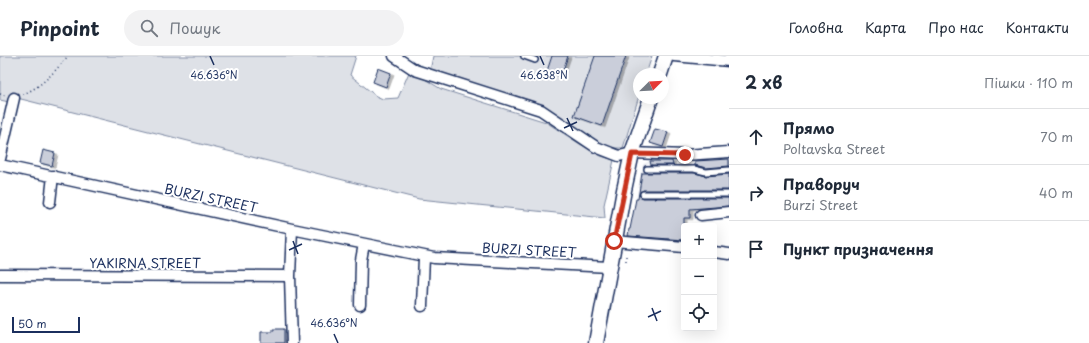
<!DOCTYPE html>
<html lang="uk">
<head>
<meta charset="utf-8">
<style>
	:root { --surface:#fff; --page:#f2f2f3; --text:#1f2937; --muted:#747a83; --line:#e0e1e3 }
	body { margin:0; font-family:"Playpen Sans",sans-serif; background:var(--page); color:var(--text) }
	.controls { position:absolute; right:12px; bottom:12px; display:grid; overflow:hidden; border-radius:4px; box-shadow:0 4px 16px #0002 }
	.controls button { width:36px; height:36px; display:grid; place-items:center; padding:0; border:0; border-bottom:1px solid var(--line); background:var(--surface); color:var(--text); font:20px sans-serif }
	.compass { position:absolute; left:633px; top:12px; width:36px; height:36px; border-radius:50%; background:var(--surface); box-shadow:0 4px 16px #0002; rotate:66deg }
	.scale { position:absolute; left:12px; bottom:10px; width:68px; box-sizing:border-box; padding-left:4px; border:2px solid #1b2f5e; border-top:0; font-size:11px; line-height:14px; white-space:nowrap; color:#1b2f5e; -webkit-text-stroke:3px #fff; paint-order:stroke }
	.stop { position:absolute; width:12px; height:12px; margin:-9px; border:3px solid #c8321e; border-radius:50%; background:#fff }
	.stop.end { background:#c8321e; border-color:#fff; box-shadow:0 1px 4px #0008 }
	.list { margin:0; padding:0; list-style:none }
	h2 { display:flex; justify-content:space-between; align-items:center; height:52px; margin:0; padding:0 16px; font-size:17px }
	h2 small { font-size:13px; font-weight:400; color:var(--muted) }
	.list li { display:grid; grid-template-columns:26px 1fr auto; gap:12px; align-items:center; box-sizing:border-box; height:56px; padding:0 16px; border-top:1px solid var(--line) }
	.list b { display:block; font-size:15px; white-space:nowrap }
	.list p { margin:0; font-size:13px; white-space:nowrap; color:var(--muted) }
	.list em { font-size:13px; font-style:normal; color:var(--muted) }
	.icon { flex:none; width:22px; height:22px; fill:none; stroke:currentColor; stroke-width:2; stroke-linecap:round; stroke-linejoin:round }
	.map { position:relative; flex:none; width:729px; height:287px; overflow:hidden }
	header { display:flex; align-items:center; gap:24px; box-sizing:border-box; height:56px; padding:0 20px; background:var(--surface); border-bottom:1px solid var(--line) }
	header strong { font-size:19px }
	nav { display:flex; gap:22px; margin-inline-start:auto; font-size:14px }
	.search { width:280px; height:36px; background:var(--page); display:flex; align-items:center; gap:10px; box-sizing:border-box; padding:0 14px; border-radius:22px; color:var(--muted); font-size:15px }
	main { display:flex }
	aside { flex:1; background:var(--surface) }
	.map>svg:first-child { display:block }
	.built { fill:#eff0f4 }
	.green { fill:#dee1e7; stroke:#7c88a2 }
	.building { fill:#caceda; stroke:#1b2f5e; filter:url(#shadow) }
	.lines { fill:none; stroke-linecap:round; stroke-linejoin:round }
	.lane-casing { stroke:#1b2f5e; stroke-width:8 }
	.street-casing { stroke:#1b2f5e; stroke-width:13 }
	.secondary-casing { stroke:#1b2f5e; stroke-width:17 }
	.path { stroke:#1b2f5e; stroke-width:1.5; stroke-dasharray:1 3; stroke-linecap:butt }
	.lane { stroke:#fff; stroke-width:5 }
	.street { stroke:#fff; stroke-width:10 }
	.secondary { stroke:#fff; stroke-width:14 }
	.route { stroke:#c8321e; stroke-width:5 }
	.ticks { fill:none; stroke:#1b2f5e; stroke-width:1.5 }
	.labels { text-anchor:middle; stroke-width:4; stroke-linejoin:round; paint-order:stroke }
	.street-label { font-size:13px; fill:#1b2f5e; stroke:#fff }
	.ticks-label { font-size:10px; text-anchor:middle; fill:#1b2f5e; stroke:#fff; stroke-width:4; stroke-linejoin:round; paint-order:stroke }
</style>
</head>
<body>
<header>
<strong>Pinpoint</strong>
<div class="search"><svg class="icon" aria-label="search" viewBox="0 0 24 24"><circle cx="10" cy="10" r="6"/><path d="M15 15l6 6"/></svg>Пошук</div>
<nav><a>Головна</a><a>Карта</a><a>Про нас</a><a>Контакти</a></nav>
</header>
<main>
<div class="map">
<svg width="729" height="287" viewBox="0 0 729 287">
	<defs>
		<filter id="shadow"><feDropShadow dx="3" dy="1.5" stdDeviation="0" flood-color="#0004"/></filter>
	</defs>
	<rect width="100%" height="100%" fill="#fff"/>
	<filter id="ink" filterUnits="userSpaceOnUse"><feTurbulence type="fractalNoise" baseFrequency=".025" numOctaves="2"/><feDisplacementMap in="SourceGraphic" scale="8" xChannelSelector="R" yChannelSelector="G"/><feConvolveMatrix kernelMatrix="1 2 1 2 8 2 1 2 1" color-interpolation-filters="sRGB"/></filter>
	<g filter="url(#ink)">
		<path class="built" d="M729 100V152L690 153 632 162 643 108 650 105Z"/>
		<path class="green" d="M0 0H356L350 19 376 40 383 43 398 42 410 14 441 33 546 66 580 88 601 100 614 104 604 149 605 162 419 143 17 42 18 38 12 36 9 46 0 44Z
			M433 0H652L646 18H639V40L623 92H613L594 87 573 71 430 15Z"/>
		<path class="building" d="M552 0H568L561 20 547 15Z
			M595 0H626L602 70 574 60Z
			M378 12 391 17 386 31 373 26Z
			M655 73 668 76 663 91 650 87Z
			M43 94 55 97 52 110 40 107Z
			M729 103V110L706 112 695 109V105Z
			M650 105H672L673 109H651Z
			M642 117H695L706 120 729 118V134H643L639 138 640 140 643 142H729V150L690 153V162H684V184L628 180 629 173H630L636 143H638Z
			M273 273H284V287H261V276H273Z"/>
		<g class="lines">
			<defs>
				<path id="lane" d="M524 0 535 4
					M647 113H694L706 116 729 114
					M643 138H729"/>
				<path id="street" d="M394 0 415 14 541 54 596 91 619 100 632 97 685 99 729 96
					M674 0 729 5
					M0 103 14 42
					M0 109 292 173 434 202 609 211
					M50 146 53 120
					M701 159 729 156
					M292 173 290 220 292 287
					M614 185 684 191
					M714 196 729 198
					M0 219 290 220
					M360 249 361 204 364 188
					M422 250 424 201"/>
				<path id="secondary" d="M660 18 666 0
					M596 287 624 134 632 97 651 42"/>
			</defs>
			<use href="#lane" class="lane-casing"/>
			<use href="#street" class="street-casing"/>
			<use href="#secondary" class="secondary-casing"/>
			<path class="path" d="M0 38 6 40
				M23 38C42 31 55 15 68 0
				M626 205V198"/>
			<use href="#lane" class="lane"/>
			<use href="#street" class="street"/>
			<use href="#secondary" class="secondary"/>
		</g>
	</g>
	<g class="lines" filter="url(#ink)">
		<path class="route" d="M614 185 632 98 685 99"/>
	</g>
	<path class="ticks" d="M210 0 214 9M540 0 544 9M567 62 573 75M564 72 577 66M293 185 298 198M289 194 302 188M652 252 657 265M648 261 661 255M334 278 338 287"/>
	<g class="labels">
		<g class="street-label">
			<text transform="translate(211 142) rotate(12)" y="5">BURZI STREET</text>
			<text transform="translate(529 194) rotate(3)" y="5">BURZI STREET</text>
			<text x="145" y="212">YAKIRNA STREET</text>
		</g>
	</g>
	<g class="ticks-label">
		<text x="214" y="23">46.636°N</text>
		<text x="544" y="23">46.638°N</text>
		<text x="334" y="271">46.636°N</text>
	</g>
</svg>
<div class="controls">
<button>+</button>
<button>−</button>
<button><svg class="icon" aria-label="locate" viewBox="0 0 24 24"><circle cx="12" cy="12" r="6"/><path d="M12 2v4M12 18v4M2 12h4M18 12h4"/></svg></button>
</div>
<svg class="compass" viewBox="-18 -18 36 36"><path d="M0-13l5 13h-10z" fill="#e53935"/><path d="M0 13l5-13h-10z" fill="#747a83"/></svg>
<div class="scale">50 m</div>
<div class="stop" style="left:614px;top:185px"></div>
<div class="stop end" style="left:685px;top:99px"></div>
</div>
<aside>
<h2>2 хв<small>Пішки · 110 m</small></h2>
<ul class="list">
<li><svg class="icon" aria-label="ahead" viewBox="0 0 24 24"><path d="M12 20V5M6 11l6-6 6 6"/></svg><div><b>Прямо</b><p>Poltavska Street</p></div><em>70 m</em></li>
<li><svg class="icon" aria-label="right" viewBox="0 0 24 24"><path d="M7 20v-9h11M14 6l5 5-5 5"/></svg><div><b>Праворуч</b><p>Burzi Street</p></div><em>40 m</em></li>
<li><svg class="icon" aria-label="arrive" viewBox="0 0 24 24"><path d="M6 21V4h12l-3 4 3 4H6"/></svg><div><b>Пункт призначення</b></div></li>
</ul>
</aside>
</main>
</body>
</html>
